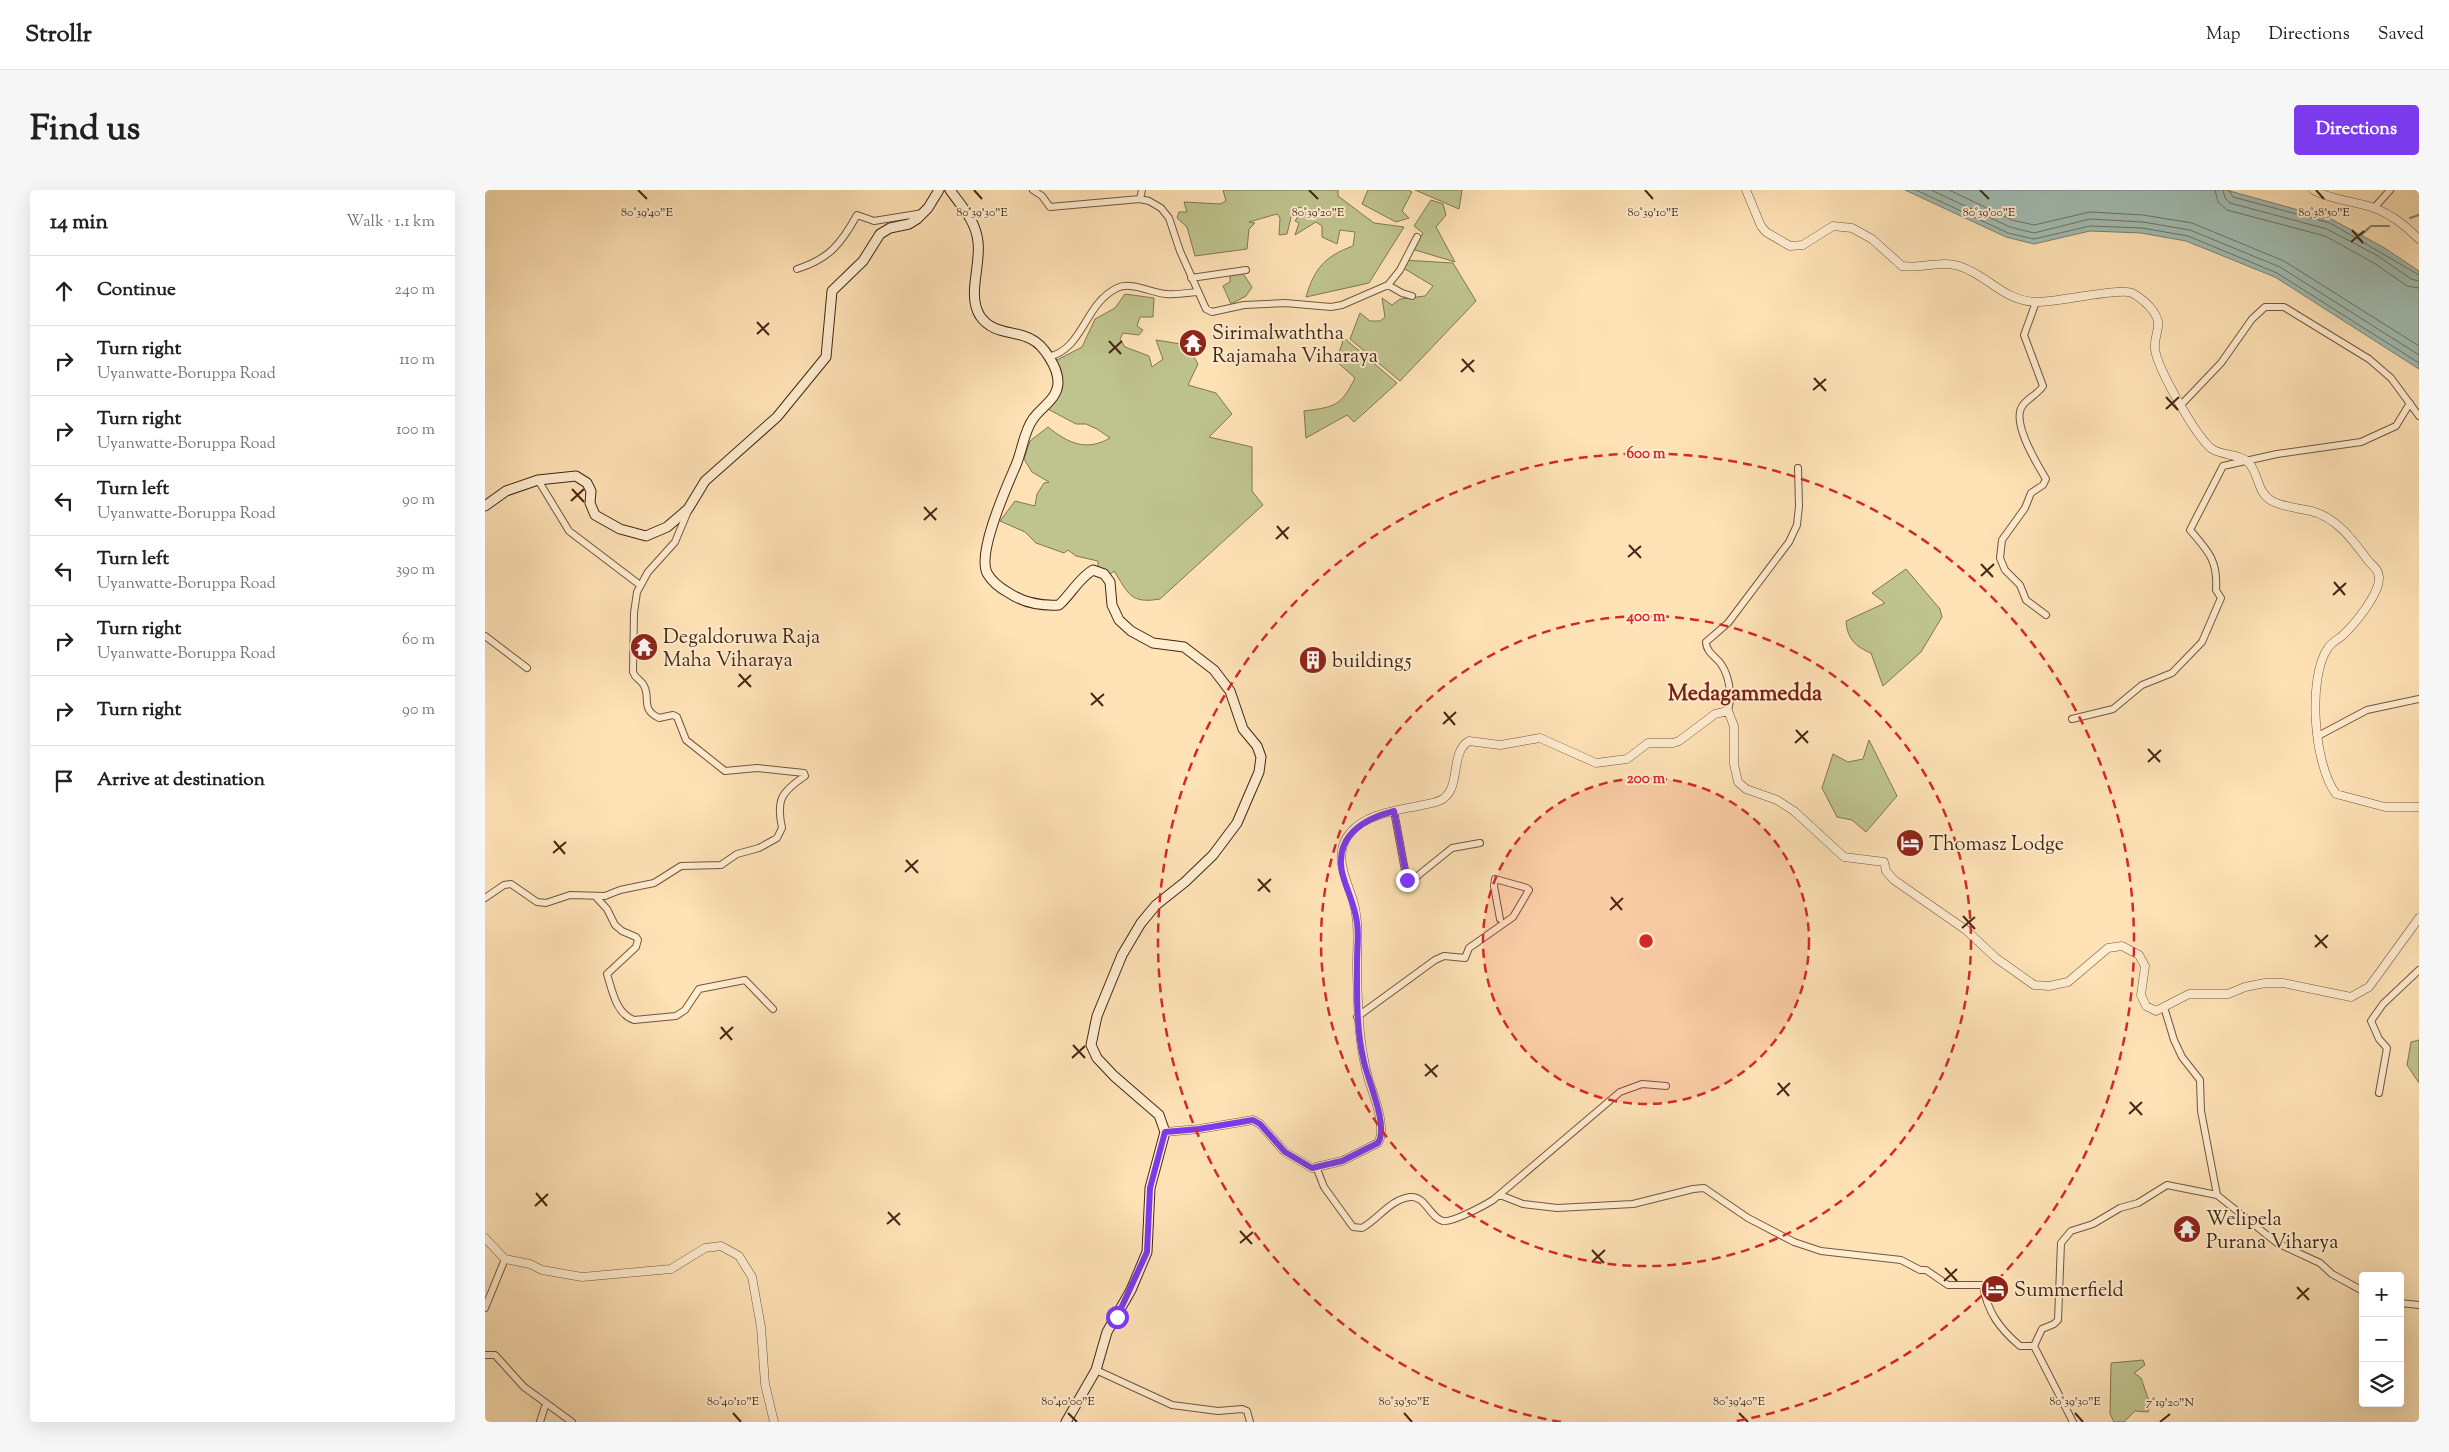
<!DOCTYPE html>
<html lang="en">
<head>
<meta charset="utf-8">
<style>
	:root { --surface:#fff; --page:#f6f6f6; --text:#202124; --muted:#757577; --line:#e0e0e0; --accent:#7c3aed }
	body { margin:0; font-family:"Sorts Mill Goudy",serif; background:var(--page); color:var(--text) }
	.controls { position:absolute; right:15px; bottom:15px; display:grid; overflow:hidden; border-radius:5px; box-shadow:0 5px 20px #0002 }
	.controls button { width:45px; height:45px; display:grid; place-items:center; padding:0; border:0; border-bottom:1px solid var(--line); background:var(--surface); color:var(--text); font:25px sans-serif }
	.stop { position:absolute; width:15px; height:15px; margin:-11px; border:4px solid #7c3aed; border-radius:50%; background:#fff }
	.stop.end { background:#7c3aed; border-color:#fff; box-shadow:0 1px 5px #0008 }
	.list { margin:0; padding:0; list-style:none }
	h2 { display:flex; justify-content:space-between; align-items:center; height:65px; margin:0; padding:0 20px; font-size:21px }
	h2 small { font-size:16px; font-weight:400; color:var(--muted) }
	.list li { display:grid; grid-template-columns:32px 1fr auto; gap:15px; align-items:center; box-sizing:border-box; height:70px; padding:0 20px; border-top:1px solid var(--line) }
	.list b { display:block; font-size:19px; white-space:nowrap }
	.list p { margin:0; font-size:16px; white-space:nowrap; color:var(--muted) }
	.list em { font-size:16px; font-style:normal; color:var(--muted) }
	.icon { flex:none; width:28px; height:28px; fill:none; stroke:currentColor; stroke-width:2; stroke-linecap:round; stroke-linejoin:round }
	.map { position:relative; flex:none; width:1934px; height:1232px; overflow:hidden; border-radius:5px }
	header { display:flex; align-items:center; gap:30px; box-sizing:border-box; height:70px; padding:0 25px; background:var(--surface); border-bottom:1px solid var(--line) }
	header strong { font-size:24px }
	nav { display:flex; gap:28px; margin-inline-start:auto; font-size:18px }
	.intro { display:flex; align-items:center; justify-content:space-between; box-sizing:border-box; height:120px; padding:0 30px }
	h1 { margin:0; font-size:35px }
	.button { padding:12px 22px; border-radius:5px; background:var(--accent); color:#fff; font-size:18px; font-weight:700 }
	main { display:flex; gap:30px; padding:0 30px }
	aside { flex:1; background:var(--surface); border-radius:5px; box-shadow:0 5px 20px #0002 }
	.map>svg:first-child { display:block }
	.green { fill:#bfc48f; stroke:#827652 }
	.water { fill:#a1bdb3; stroke:#7c8174 }
	.lines { fill:none; stroke-linecap:round; stroke-linejoin:round }
	.shore { stroke:#727264; stroke-width:1 }
	.stream { stroke:#7c8174; stroke-width:2 }
	.minor-casing { stroke:#73563e; stroke-width:8 }
	.tertiary-casing { stroke:#73563e; stroke-width:9 }
	.secondary-casing { stroke:#442715; stroke-width:11 }
	.minor { stroke:#ffedd0; stroke-width:6 }
	.tertiary { stroke:#ffedd0; stroke-width:8 }
	.secondary { stroke:#ffedd0; stroke-width:9 }
	.route { stroke:#7c3aed; stroke-width:6 }
	.ticks { fill:none; stroke:#442715; stroke-width:2 }
	.ring { fill:none; stroke:#d62828; stroke-width:2.5; stroke-dasharray:9 6 }
	.labels { text-anchor:middle; stroke-width:4; stroke-linejoin:round; paint-order:stroke }
	.poi-label { font-size:20px; fill:#442715; stroke:#ffedd0; text-anchor:start }
	.quarter-label { font-size:22px; font-weight:bold; fill:#7a1f14; stroke:#ffedd0 }
	.ticks-label { font-size:12px; text-anchor:middle; fill:#442715; stroke:#ffedd0; stroke-width:4; stroke-linejoin:round; paint-order:stroke }
	.centre { fill:#d62828; stroke:#ffedd0; stroke-width:2.5 }
	.ring-label { font-size:15px; text-anchor:middle; font-weight:bold; fill:#d62828; stroke:#ffedd0; stroke-width:4; stroke-linejoin:round; paint-order:stroke }
</style>
</head>
<body>
<header>
<strong>Strollr</strong>
<nav><a>Map</a><a>Directions</a><a>Saved</a></nav>
</header>
<div class="intro"><h1>Find us</h1><a class="button">Directions</a></div>
<main>
<aside>
<h2>14 min<small>Walk · 1.1 km</small></h2>
<ul class="list">
<li><svg class="icon" aria-label="ahead" viewBox="0 0 24 24"><path d="M12 20V5M6 11l6-6 6 6"/></svg><div><b>Continue</b></div><em>240 m</em></li>
<li><svg class="icon" aria-label="right" viewBox="0 0 24 24"><path d="M7 20v-9h11M14 6l5 5-5 5"/></svg><div><b>Turn right</b><p>Uyanwatte-Boruppa Road</p></div><em>110 m</em></li>
<li><svg class="icon" aria-label="right" viewBox="0 0 24 24"><path d="M7 20v-9h11M14 6l5 5-5 5"/></svg><div><b>Turn right</b><p>Uyanwatte-Boruppa Road</p></div><em>100 m</em></li>
<li><svg class="icon" aria-label="left" viewBox="0 0 24 24"><path d="M17 20v-9H6M10 6l-5 5 5 5"/></svg><div><b>Turn left</b><p>Uyanwatte-Boruppa Road</p></div><em>90 m</em></li>
<li><svg class="icon" aria-label="left" viewBox="0 0 24 24"><path d="M17 20v-9H6M10 6l-5 5 5 5"/></svg><div><b>Turn left</b><p>Uyanwatte-Boruppa Road</p></div><em>390 m</em></li>
<li><svg class="icon" aria-label="right" viewBox="0 0 24 24"><path d="M7 20v-9h11M14 6l5 5-5 5"/></svg><div><b>Turn right</b><p>Uyanwatte-Boruppa Road</p></div><em>60 m</em></li>
<li><svg class="icon" aria-label="right" viewBox="0 0 24 24"><path d="M7 20v-9h11M14 6l5 5-5 5"/></svg><div><b>Turn right</b></div><em>90 m</em></li>
<li><svg class="icon" aria-label="arrive" viewBox="0 0 24 24"><path d="M6 21V4h12l-3 4 3 4H6"/></svg><div><b>Arrive at destination</b></div></li>
</ul>
</aside>
<div class="map">
<svg width="1934" height="1232" viewBox="0 0 1934 1232">
	<rect width="100%" height="100%" fill="#ffe3b7"/>
	<filter id="stains"><feTurbulence type="fractalNoise" baseFrequency=".004" numOctaves="4"/><feColorMatrix values="0 0 0 0 .2 0 0 0 0 .09 0 0 0 0 .02 0 0 0 .5 -.17"/></filter>
	<radialGradient id="worn" r=".72"><stop offset=".6" stop-color="#630" stop-opacity="0"/><stop offset="1" stop-color="#630" stop-opacity=".3"/></radialGradient>
	<path class="green" d="M738 0H853V6L889 33 919 37 884 93 821 107C829 79 840 66 868 56L870 42 855 40 852 54 837 47V36L831 32 810 45 814 33 810 31 814 25 822 24 816 17 808 19 802 44 794 45 795 28 792 24 764 32 770 33 764 39 762 59 710 66 702 37 692 28 694 22H702L699 12 735 14 741 11Z
		M883 0H923L927 2 917 21 924 28 911 32 877 14Z
		M930 0H977L974 19Z
		M946 10 958 14 961 25 951 37 970 72 927 59 938 43 929 36Z
		M918 70 968 73 991 111 915 191 865 149 875 123 885 131H895L900 127 897 108 907 115 915 109 940 106 948 96 915 76Z
		M757 82 767 97 761 106 746 114 738 96 745 92V85Z
		M640 104 669 108 668 127H655L652 136 658 140 654 145 638 143 635 149 640 157 664 166 667 177 678 169 671 150 702 155 713 174 703 195 731 203 747 224 724 247 767 257V301L778 315 675 409C645 414 644 404 629 381L621 388 613 384V371L591 366 583 360 579 363 551 353 540 342 515 331 530 311 550 316 552 304 559 293 564 292 547 282 539 269 545 251 563 237C583 253 601 262 625 248L612 239 601 234H591L561 218 577 200 570 171 597 157 610 129 630 118Z
		M859 148 912 193 869 232 862 225 821 248 819 221C850 217 856 216 870 188L851 171Z
		M1421 379 1455 419 1457 427 1436 462 1398 496 1386 463C1371 457 1362 449 1361 431L1400 413 1387 403Z
		M1384 550 1412 606 1381 642 1367 630 1352 627 1337 598 1348 564 1363 572 1378 569Z
		M1934 850V893L1922 875 1926 852Z
		M1658 1170 1660 1175 1649 1183 1656 1188 1665 1214 1663 1222 1650 1221 1639 1232H1629L1625 1224 1626 1173Z"/>
	<path class="water" d="M1420 0H1741L1846 29 1898 57 1934 81V179L1790 87 1701 51 1656 43 1605 41 1549 54 1521 47Z"/>
	<g class="lines">
		<path class="shore" d="M1431 0 1523 43 1549 49 1605 36 1657 38 1703 46 1792 83 1934 173
			M1446 0 1525 37 1549 43 1605 29 1658 32 1705 40 1795 77 1934 165
			M1464 0 1527 30 1549 35 1605 22 1658 25 1707 33 1799 71 1934 156
			M1730 0 1733 12 1742 20 1840 46 1889 73 1922 96 1934 98
			M1738 0 1740 8 1745 13 1842 39 1893 66 1926 89 1934 91
			M1744 0 1748 7 1845 33 1934 85"/>
		<path class="stream" d="M1925 28 1934 25
			M1876 45 1886 36H1904"/>
		<defs>
			<path id="minor" d="M548 0 557 6 565 17 655 9 664 11 676 18 684 28 695 61 721 119 727 122 759 115 800 113 846 117 857 115 903 95 915 80 932 47
				M655 9 657 0
				M1889 18 1905 0
				M312 79C344 69 356 54 372 25L389 31 438 23
				M706 88 761 80
				M903 95 917 103 927 106
				M1551 112 1539 145 1558 196C1553 204 1543 208 1538 215 1525 231 1552 274 1561 289L1558 295 1546 303 1540 318 1517 350 1515 368 1520 380 1535 395 1541 410 1561 425
				M563 167C599 159 599 114 632 98 646 91 667 103 681 104 692 105 702 103 712 102
				M1695 216 1736 173 1767 129 1780 117H1799L1884 169 1906 188 1934 226
				M53 290 84 341 155 395
				M0 446 42 478
				M1243 521C1247 507 1245 487 1236 474 1231 467 1221 462 1221 452L1243 433 1304 352 1312 335 1314 316 1313 278
				M1587 529 1628 519 1657 495 1687 483 1717 452 1736 408 1731 400C1733 371 1724 362 1705 340L1738 276 1792 264 1876 252 1911 236 1925 213
				M1833 546 1882 520 1934 509
				M909 621 921 686 925 692 967 658 995 653
				M111 707 122 719 130 735 137 741 151 747 153 750 151 757 122 784C127 800 131 824 149 830L191 826 200 820 214 799 260 790 288 819
				M0 708 19 695 26 694 52 712 61 713 85 705 120 706 135 700 169 693 196 676 236 675 252 664 274 658 292 648 297 638C291 610 296 602 320 586L319 583 272 578 240 581 201 550 192 527 188 525 174 528C154 518 167 507 158 494 154 489 150 488 148 482L149 423 152 402 163 382 190 352 203 321
				M1679 817 1689 850 1697 867 1715 890 1716 921 1732 1005 1792 1053 1835 1073 1847 1084 1878 1101
				M872 827 950 770 959 766 980 768 984 758 1028 727 1044 700 1042 698 1010 689 1009 696 1015 729
				M1894 903 1902 858 1894 849 1886 831 1898 814 1934 780
				M832 979 839 997 868 1037 877 1038C894 1029 904 1010 925 1007 940 1005 945 1028 958 1031 967 1033 1000 1015 1008 1010L1135 902 1157 894 1181 896
				M1015 1005 1038 1014 1072 1018 1148 1014 1208 999 1219 998 1263 1028 1309 1052 1336 1061 1416 1070 1435 1080H1441L1463 1095H1498C1502 1122 1515 1139 1535 1156H1549L1588 1232
				M1915 1113 1934 1115
				M0 1118 20 1069
				M1549 1156 1557 1139 1569 1134 1573 1130 1576 1053 1586 1041 1608 1034 1635 1018 1653 1013 1682 995 1732 1005
				M0 1165H10L39 1197 87 1232
				M611 1180 687 1215 733 1221 757 1219 762 1221 765 1232
				M55 1232 61 1213"/>
			<path id="tertiary" d="M1261 0 1276 36 1281 42 1305 56 1318 55 1348 36 1367 38 1387 49 1417 76C1436 79 1456 70 1474 76 1503 85 1517 110 1550 112 1569 113 1636 97 1647 103 1658 109 1675 123 1673 137 1672 144 1669 152 1670 159 1672 178 1712 248 1727 259 1738 266 1756 264 1764 273 1774 284 1772 303 1787 311 1798 317 1813 318 1826 321 1851 327 1867 349 1882 369 1886 375 1894 379 1894 387 1895 404 1869 435 1857 446 1852 450 1846 453 1843 458 1822 488 1829 575 1851 604L1900 617H1934
				M1828 0C1849 11 1871 11 1892 19 1907 25 1923 38 1934 49
				M680 942 714 939 768 930 775 934 800 962 827 978 857 971 893 953C902 938 889 906 884 891 873 853 873 817 872 778 872 754 875 731 867 707 860 687 848 663 865 643 881 623 915 620 938 615 945 613 953 613 959 608 976 595 965 562 984 551L1015 555 1055 548 1111 573 1142 569 1163 553H1188L1194 551 1230 524 1243 521 1249 536V574L1253 592 1261 599 1292 610 1309 621 1359 667 1399 672 1401 681 1409 690 1481 740 1511 768 1549 795 1564 796 1583 792 1623 758 1637 756 1654 765 1660 776 1656 805 1661 816 1671 821 1704 804H1743L1760 797 1780 793H1798L1866 807 1884 797 1934 728
				M0 1048 20 1069 45 1074 57 1080 97 1087 186 1079 220 1058 236 1056 254 1066 267 1087 276 1137 280 1194 289 1232"/>
			<path id="secondary" d="M465 0C477 17 491 31 493 52 496 76 482 105 495 126 508 145 529 140 546 149 559 155 573 178 573 192 573 209 556 217 548 229 539 241 537 261 531 275 522 296 492 362 502 383 507 392 515 398 524 403 539 413 557 416 574 415 586 404 595 387 608 380L619 384 625 392 627 415 634 430 646 441 668 453 699 457 729 480 745 501 758 539 772 556 776 567 774 582 752 633 728 665 700 692 671 715 656 733 637 765 612 826 606 855 612 868 629 886 674 925 680 942 665 998 662 1062 646 1100 622 1142 611 1180 581 1232
				M0 316 21 301 53 290 91 286 102 293 106 301 105 313 110 325 135 339 161 346 182 337 203 319 220 291 292 227 341 167 347 101 378 71 395 44 405 38 424 34 432 29 443 18 454 0"/>
		</defs>
		<use href="#minor" class="minor-casing"/>
		<use href="#tertiary" class="tertiary-casing"/>
		<use href="#secondary" class="secondary-casing"/>
		<use href="#minor" class="minor"/>
		<use href="#tertiary" class="tertiary"/>
		<use href="#secondary" class="secondary"/>
	</g>
	<g class="lines">
		<path class="route" d="M632 1127 662 1062 665 998 680 942 714 939 768 930 775 934 800 962 827 978 857 971 893 953C904 936 883 891 879 872 871 839 872 804 872 771 872 758 874 745 872 733 870 714 861 699 857 682 850 646 878 629 909 621L922 690"/>
	</g>
	<path class="ticks" d="M153 0 162 9M489 0 497 9M824 0 833 9M1160 0 1168 9M1495 0 1504 9M1831 0 1839 9M1867 40 1878 53M1866 52 1879 41M272 132 284 145M272 144 284 133M624 151 636 164M624 163 637 151M977 169 989 182M976 182 989 170M1329 188 1341 201M1328 200 1341 189M1681 207 1693 220M1681 219 1694 207M87 299 99 312M86 311 99 299M439 317 451 330M439 330 452 318M792 336 803 349M791 349 804 337M1144 355 1156 368M1143 367 1156 356M1496 374 1508 387M1496 386 1509 374M1849 392 1860 405M1848 405 1861 393M254 484 266 497M253 497 266 485M606 503 618 516M606 515 619 504M959 522 970 535M958 534 971 522M1311 540 1323 553M1310 553 1323 541M1663 559 1675 572M1663 572 1676 560M69 651 80 664M68 663 81 652M421 670 433 683M420 682 433 670M773 689 785 702M773 701 786 689M1126 707 1137 720M1125 720 1138 708M1478 726 1490 739M1477 738 1490 727M1830 745 1842 758M1830 757 1843 745M236 837 247 850M235 849 248 837M588 855 600 868M587 868 600 856M940 874 952 887M940 886 953 875M1293 893 1304 906M1292 905 1305 893M1645 912 1657 925M1644 924 1657 912M51 1003 62 1016M50 1016 63 1004M403 1022 415 1035M402 1034 415 1023M755 1041 767 1054M755 1053 768 1042M1107 1060 1119 1073M1107 1072 1120 1060M1460 1078 1472 1091M1459 1091 1472 1079M1812 1097 1824 1110M1812 1109 1824 1098M248 1223 256 1232M583 1223 592 1232M919 1223 927 1232M1254 1223 1263 1232M1590 1223 1598 1232M1675 1232 1685 1224"/>
	<circle cx="1161" cy="751" r="163" fill="#d62828" fill-opacity=".12"/>
	<g class="ring">
		<circle cx="1161" cy="751" r="163"/>
		<circle cx="1161" cy="751" r="325"/>
		<path d="M1076 1232A488 488 0 1 1 1246 1232"/>
	</g>
	<defs>
		<symbol id="temple-disc" viewBox="-11 -11 22 22"><circle r="9.5" fill="#8f2418" stroke="#ffedd0"/><path d="M0-6L5-2H3V0L6.5 2.5H4V6H1.5V3h-3V6H-4V2.5H-6.5L-3 0V-2H-5Z" fill="#fff"/></symbol>
		<symbol id="building-disc" viewBox="-11 -11 22 22"><circle r="9.5" fill="#8f2418" stroke="#ffedd0"/><path d="M-4-6H4V6H1V3H-1V6H-4ZM-2.5-4.3h1.7v1.8h-1.7ZM.8-4.3h1.7v1.8H.8ZM-2.5-1h1.7V.8h-1.7ZM.8-1h1.7V.8H.8Z" fill="#fff"/></symbol>
		<symbol id="hotel-disc" viewBox="-11 -11 22 22"><circle r="9.5" fill="#8f2418" stroke="#ffedd0"/><path d="M-6-4.5h1.5V1H6V5H4.5V3h-9V5H-6ZM-4 0a1.8 1.8 0 1 1 3.6 0ZM.5 0V-2.5h3Q6-2.5 6 0Z" fill="#fff"/></symbol>
	</defs>
	<g fill-rule="evenodd">
		<use href="#temple-disc" x="692" y="137" width="32" height="32"/>
		<use href="#temple-disc" x="143" y="441" width="32" height="32"/>
		<use href="#building-disc" x="812" y="454" width="32" height="32"/>
		<use href="#hotel-disc" x="1409" y="637" width="32" height="32"/>
		<use href="#temple-disc" x="1686" y="1023" width="32" height="32"/>
		<use href="#hotel-disc" x="1494" y="1083" width="32" height="32"/>
	</g>
	<g class="labels">
		<g class="poi-label">
			<text x="727" y="149">Sirimalwaththa<tspan x="727" dy="23">Rajamaha Viharaya</tspan></text>
			<text x="178" y="453">Degaldoruwa Raja<tspan x="178" dy="23">Maha Viharaya</tspan></text>
			<text x="847" y="477">building5</text>
			<text x="1444" y="660">Thomasz Lodge</text>
			<text x="1721" y="1035">Welipela<tspan x="1721" dy="23">Purana Viharya</tspan></text>
			<text x="1529" y="1106">Summerfield</text>
		</g>
		<g class="quarter-label">
			<text x="1260" y="510">Medagammedda</text>
		</g>
	</g>
	<g class="ticks-label">
		<text x="162" y="26">80°39'40"E</text>
		<text x="497" y="26">80°39'30"E</text>
		<text x="833" y="26">80°39'20"E</text>
		<text x="1168" y="26">80°39'10"E</text>
		<text x="1504" y="26">80°39'00"E</text>
		<text x="1839" y="26">80°38'50"E</text>
		<text x="248" y="1215">80°40'10"E</text>
		<text x="583" y="1215">80°40'00"E</text>
		<text x="919" y="1215">80°39'50"E</text>
		<text x="1254" y="1215">80°39'40"E</text>
		<text x="1590" y="1215">80°39'30"E</text>
		<text x="1685" y="1216">7°19'20"N</text>
	</g>
	<circle cx="1161" cy="751" r="8" class="centre"/>
	<g class="ring-label">
		<text x="1161" y="268">600 m</text>
		<text x="1161" y="431">400 m</text>
		<text x="1161" y="593">200 m</text>
	</g>
	<rect width="100%" height="100%" filter="url(#stains)"/>
	<rect width="100%" height="100%" fill="url(#worn)"/>
</svg>
<div class="controls">
<button>+</button>
<button>−</button>
<button><svg class="icon" aria-label="layers" viewBox="0 0 24 24"><path d="M12 4l9 5-9 5-9-5zM3 14l9 5 9-5"/></svg></button>
</div>
<div class="stop" style="left:632px;top:1127px"></div>
<div class="stop end" style="left:922px;top:690px"></div>
</div>
</main>
</body>
</html>
